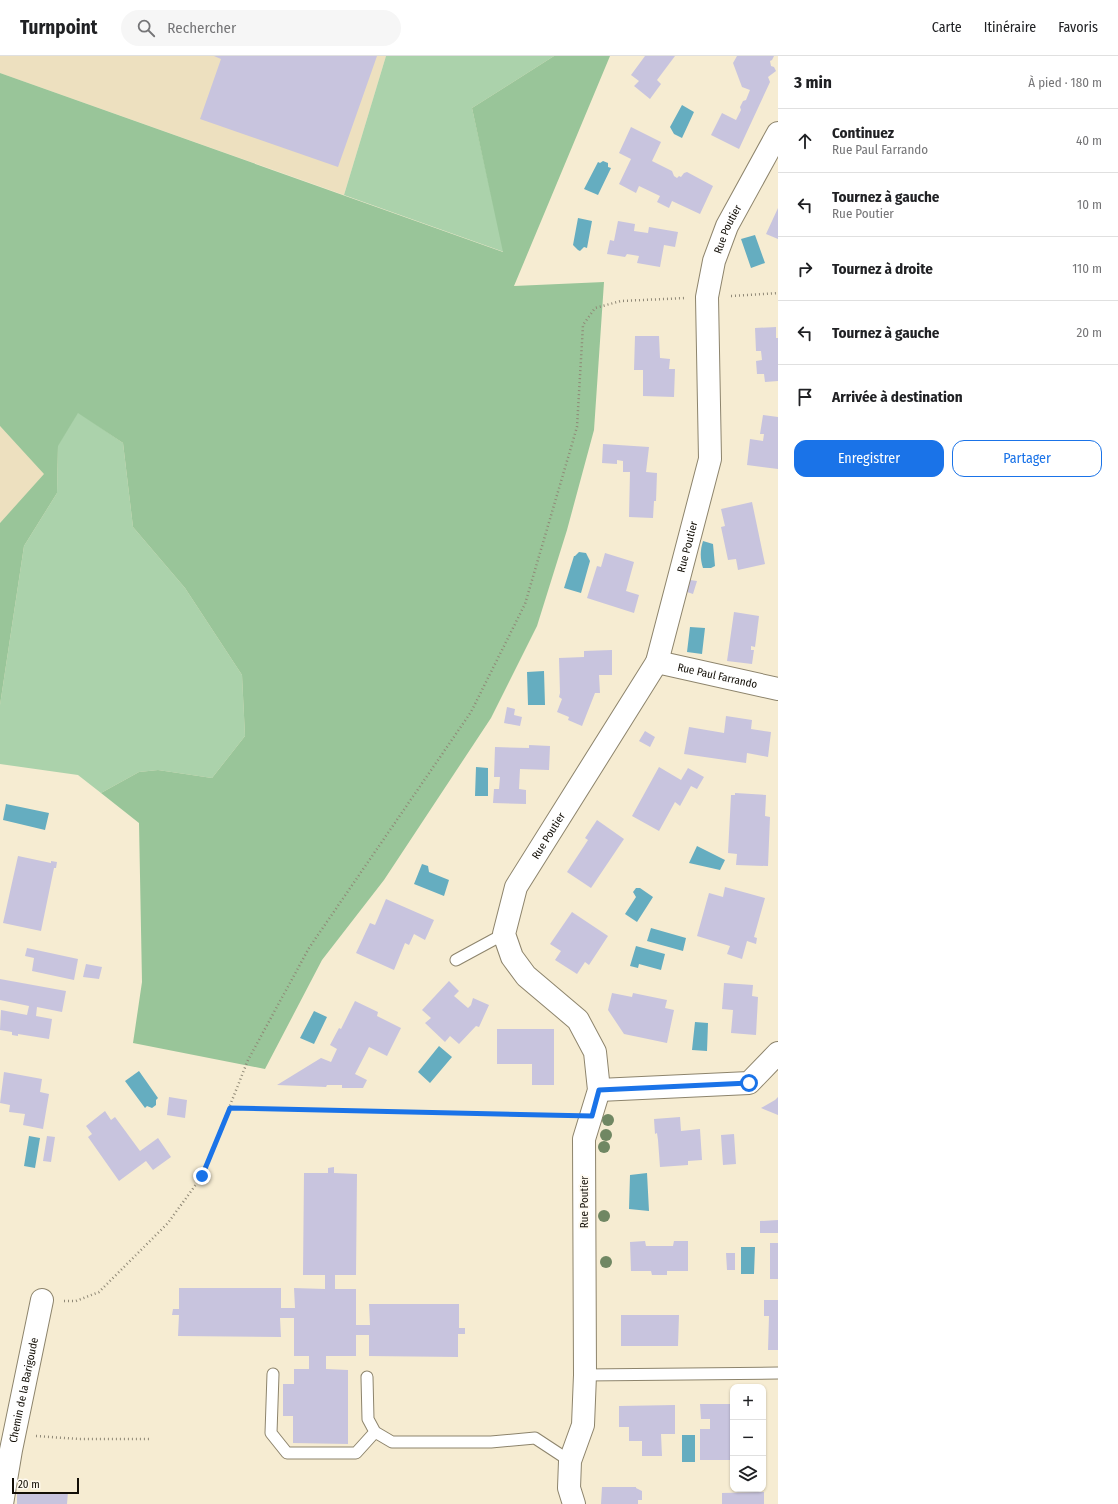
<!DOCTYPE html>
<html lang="fr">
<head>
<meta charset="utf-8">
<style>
	:root { --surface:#fff; --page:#f6f6f6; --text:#202124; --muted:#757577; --line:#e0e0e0; --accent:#1a73e8 }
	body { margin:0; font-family:"Fira Sans Condensed",sans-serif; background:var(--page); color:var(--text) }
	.controls { position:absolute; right:12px; bottom:12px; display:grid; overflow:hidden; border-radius:8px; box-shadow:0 1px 3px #0004 }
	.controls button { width:36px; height:36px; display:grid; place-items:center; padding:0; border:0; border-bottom:1px solid var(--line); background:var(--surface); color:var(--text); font:20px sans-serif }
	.scale { position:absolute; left:12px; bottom:10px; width:67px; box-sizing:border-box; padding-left:4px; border:2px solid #120e06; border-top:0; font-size:11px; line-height:14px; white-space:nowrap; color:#120e06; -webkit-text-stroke:3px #fef9ef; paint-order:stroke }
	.stop { position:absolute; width:12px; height:12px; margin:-9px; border:3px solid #1a73e8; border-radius:50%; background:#fff }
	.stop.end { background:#1a73e8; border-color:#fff; box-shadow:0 1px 4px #0008 }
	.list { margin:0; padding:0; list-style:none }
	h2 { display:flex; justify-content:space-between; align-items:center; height:52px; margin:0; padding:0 16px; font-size:17px }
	h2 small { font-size:13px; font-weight:400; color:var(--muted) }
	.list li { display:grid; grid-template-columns:26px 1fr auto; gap:12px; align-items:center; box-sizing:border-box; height:64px; padding:0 16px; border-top:1px solid var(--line) }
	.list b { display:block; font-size:15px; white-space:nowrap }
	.list p { margin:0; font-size:13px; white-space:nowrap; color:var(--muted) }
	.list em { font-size:13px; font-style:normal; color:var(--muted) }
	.actions { display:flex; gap:8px; padding:12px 16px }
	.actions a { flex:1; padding:9px 0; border:1px solid var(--accent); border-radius:12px; text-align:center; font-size:14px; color:var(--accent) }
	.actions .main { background:var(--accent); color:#fff }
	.icon { flex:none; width:22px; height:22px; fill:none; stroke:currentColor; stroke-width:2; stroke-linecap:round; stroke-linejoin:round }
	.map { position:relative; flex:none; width:778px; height:1448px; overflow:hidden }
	header { display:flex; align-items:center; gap:24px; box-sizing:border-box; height:56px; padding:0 20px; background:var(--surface); border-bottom:1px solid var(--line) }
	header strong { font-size:19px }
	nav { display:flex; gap:22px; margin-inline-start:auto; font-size:14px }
	.search { width:280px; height:36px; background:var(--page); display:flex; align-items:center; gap:10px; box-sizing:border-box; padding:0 14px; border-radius:22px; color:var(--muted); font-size:15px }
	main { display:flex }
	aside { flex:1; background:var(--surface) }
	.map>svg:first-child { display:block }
	.built { fill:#ede0bf }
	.green { fill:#abd2ab }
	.forest { fill:#99c599 }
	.water { fill:#65adc0 }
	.building { fill:#c8c4de }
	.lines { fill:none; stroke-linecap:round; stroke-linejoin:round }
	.service-casing { stroke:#8d846c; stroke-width:13 }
	.minor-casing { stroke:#8d846c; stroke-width:24 }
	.path { stroke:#8f8876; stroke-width:2.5; stroke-dasharray:1 3; stroke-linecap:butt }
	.service { stroke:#fff; stroke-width:11 }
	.minor { stroke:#fff; stroke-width:22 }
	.tree { fill:#708763 }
	.route { stroke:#1a73e8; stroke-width:5 }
	.labels { text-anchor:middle; stroke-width:3.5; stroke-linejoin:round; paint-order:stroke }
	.street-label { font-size:11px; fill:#120e06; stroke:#fef9ef }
</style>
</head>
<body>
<header>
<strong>Turnpoint</strong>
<div class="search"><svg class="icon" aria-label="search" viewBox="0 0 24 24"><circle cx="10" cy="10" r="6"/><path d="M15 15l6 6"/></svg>Rechercher</div>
<nav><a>Carte</a><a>Itinéraire</a><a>Favoris</a></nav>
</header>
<main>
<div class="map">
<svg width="778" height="1448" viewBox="0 0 778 1448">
	<rect width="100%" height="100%" fill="#f6ecd2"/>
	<path class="built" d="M0 0H386L344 139 0 17Z
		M0 370 45 418 0 467Z"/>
	<path class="green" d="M386 0H554L472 52 504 196 344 139Z
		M78 356 123 387 133 471 185 532 242 619 245 680 212 722 158 714 139 716 101 737 78 719 0 708V649L24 490 57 437 58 389Z"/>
	<path class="forest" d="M554 0H610L514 230 604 226 594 374 567 474 537 570 491 662 384 824 322 904 265 1013 133 987 142 926 139 767 101 737 139 716 158 714 212 722 245 680 242 619 185 532 133 471 123 387 78 357 58 390 57 437 24 490 0 649V467L44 418 0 370V17L503 196 472 52Z"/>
	<path class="water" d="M682 49 694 56 682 82 674 78 670 71Z
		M603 105 608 107V111L611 112 598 139 584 133 598 106 600 107Z
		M578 162 592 165 587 192 584 191 580 195 578 194 573 189Z
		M755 179 765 207 751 212 741 183Z
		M703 485 713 488 715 510 711 512H703C700 503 700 494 703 485Z
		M579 496 586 497 590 505 581 537 564 532 574 500H575Z
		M690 571 705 572 702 598 687 596Z
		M544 615 545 649H528L527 616Z
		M476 711 488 712V740H475Z
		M6 748 49 757 45 774 3 764Z
		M697 790 725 804 720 814 689 807Z
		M422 808 428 810 429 816 449 824 444 840 414 828Z
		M636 832H640L653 841 637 866 625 858 636 841 633 836Z
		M651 872 686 882 683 895 647 885Z
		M636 890 665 898 661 914 639 908 638 912 630 910Z
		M314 955 327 961 314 988 300 982Z
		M695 966 708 967 707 995 692 994Z
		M439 990 452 1001 430 1027 418 1016Z
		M139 1015 158 1042 156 1044V1049L152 1052 147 1050 145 1052 125 1025Z
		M29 1080 40 1082 35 1112 24 1110Z
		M647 1117 649 1155 629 1153 630 1119Z
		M741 1191H755L754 1218H741Z
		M682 1379H695V1406H682Z"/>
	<path class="building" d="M214 0H377L338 111 200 63 221 3Z
		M645 0H675L657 24 661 28 650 43 634 30 639 25 631 19Z
		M737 0H774L772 4 770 5 771 10 774 11 776 15 768 21 770 26 739 93 711 79 722 57 736 64 741 54 740 51 743 45 746 44 750 34 742 31 733 7Z
		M631 71 661 86 652 105 672 115 674 120 677 122 679 120 681 121 684 117 687 116 713 130 700 158 672 145 669 152 657 146 660 140 639 130 636 137 619 128 631 103 619 97Z
		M778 152V183L766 178Z
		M618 165 635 168 634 175 648 177 649 171 678 176 675 191 664 189 660 211 637 207 639 200 627 198 625 201 607 198 610 184 614 185Z
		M776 271V282H778V325L765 326 764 318H757L756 305 762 304 761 295H756L755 272Z
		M635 280H659L660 302 670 303 669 313H675L674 341 643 340V314H634Z
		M763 359 778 361V413L747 409 750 383 763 385 764 378H760Z
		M603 388 649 391 646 416 657 417 656 445H654L653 462 629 461 630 416H623V405L617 404V408L602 407Z
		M752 446 765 508 738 514 736 503 728 504 721 471 725 470 721 453Z
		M605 497 634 506 626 535 639 539 634 557 587 542 597 510 601 511Z
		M690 524 697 525 693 538 687 536Z
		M734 556 759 560 755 591 751 590V594H754L752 608 727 605Z
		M612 594V619H599L600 637H595L582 670 568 664 569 661 557 656 562 643 559 641 560 637 559 602 584 601V595Z
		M507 651 515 653 514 659 522 661 520 670 504 667Z
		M726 660 752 664 751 673 771 676 768 701 747 697 746 707 684 698 689 671 724 677Z
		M645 675 655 681 650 691 639 685Z
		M529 689 550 690 549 714 520 713 519 733 526 734V748L493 747 494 733H499L500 721H494L495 691 529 692Z
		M659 711 681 724 688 712 704 721 697 733 691 730 680 750 675 746 659 775 632 760Z
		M735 737 766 739 765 760 770 761 768 810 736 809 737 798 728 797 731 739H735Z
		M597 764 624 783 591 832 567 816 588 784 585 782Z
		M18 800 51 807V805L57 806 56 812H54L41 875 3 867Z
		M725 831 765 842 754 881 757 882 756 888 747 885 742 903 727 898 730 890 697 880 709 837 723 841Z
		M386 843 434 864 425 884 414 878 409 889 405 887 394 914 356 897 370 867 375 869Z
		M572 856 608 880 589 909 585 906 577 918 555 904 561 895 550 888Z
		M27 892 78 903 74 924 32 915 34 902 25 900Z
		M86 908 102 911 99 923 83 921Z
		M0 923 66 935 62 956 37 951 36 960 52 963 49 983 18 978V980L12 979V976L0 974 1 954 27 959 29 950 0 944Z
		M449 925 459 935 454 940 468 952 471 949 473 942 489 949 479 971 476 970 459 988 450 980 445 986 425 967 431 962 422 954Z
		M724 927 753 929 752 940 758 941 756 979 731 977 733 954 722 953Z
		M612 937 632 941 633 937 667 944 665 952 674 954 667 987 624 978 608 954Z
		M355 945 378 956 377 960 401 972 387 1000 369 991 355 1018 367 1024 363 1032H342V1029H327L326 1031 277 1029 321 1002 331 1006 337 993 330 989 339 972 341 973Z
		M497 973H554V1029H532V1008H497Z
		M4 1016 42 1023 40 1036 49 1038 43 1073 23 1069 25 1058 9 1056 10 1049 0 1047Z
		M169 1041 187 1044 185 1062 167 1059Z
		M778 1041V1059L761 1052 775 1044Z
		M105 1055 111 1064 115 1061 140 1095 158 1082 171 1101 153 1114 146 1105 119 1125 88 1081 92 1078 86 1070Z
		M680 1061 681 1075 700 1073 702 1104 688 1105V1109L660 1111 658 1084 657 1077 655 1078 654 1063Z
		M734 1078 736 1108 723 1109 721 1079Z
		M47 1080 55 1081 51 1106 43 1105Z
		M334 1111V1117L357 1118 356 1219H335V1233H356V1269H370L369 1248H459V1272H465V1278H458V1301L369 1300V1279H356V1300H326V1313L348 1314V1388L293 1387V1360H283V1328H294V1313H309V1300H294V1262H280L281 1281 178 1280 179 1259H172L173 1253H179V1232H281V1252H295L294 1232 325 1233V1219H303L304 1117H328V1112Z
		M778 1164V1177H760V1165Z
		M645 1185 646 1190H673L674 1185H688V1215H667V1219H652L651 1215H631L630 1186Z
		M770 1187H778V1223H770Z
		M726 1197H735V1214H727Z
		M764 1244H778V1294H768L769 1260H764Z
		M621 1259H679L678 1290H621Z
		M700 1348H733V1404H700V1373H710V1363H701Z
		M675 1349V1378H661L662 1400H642V1385H629V1371H619V1350Z
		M602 1431H636V1432L642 1435V1444H638V1448H601Z
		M17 1436H68L67 1448H17Z
		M764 1436V1448H722V1437Z"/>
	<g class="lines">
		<defs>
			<path id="service" d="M456 904 504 878
				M273 1318 271 1377 287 1397H356L375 1376 392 1386H491L535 1382 570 1405
				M585 1319 778 1317
				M367 1321 368 1363 375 1376"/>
			<g id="minor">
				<path id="s1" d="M657 606 778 633"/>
				<path d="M599 1034 749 1027 778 997"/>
				<path id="s2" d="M2 1448 11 1394 42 1244"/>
				<path id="s3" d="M574 1448 569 1432 570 1405 583 1369 585 1319 584 1083 599 1034 595 996 578 964 526 920 512 901 504 878 516 831 657 606 710 403 707 241 714 205 727 170 778 77"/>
			</g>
		</defs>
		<use href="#service" class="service-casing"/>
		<use href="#minor" class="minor-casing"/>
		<path class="path" d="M731 240 778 237
			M230 1052 569 1059
			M64 1245H76L99 1236 168 1167 202 1120 248 1004 309 892 471 656 525 548 577 371 583 269 595 252 621 245 686 242
			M36 1380 79 1383H150"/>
		<use href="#service" class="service"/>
		<use href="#minor" class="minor"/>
	</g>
	<g class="tree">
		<circle cx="608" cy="1064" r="6"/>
		<circle cx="606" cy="1079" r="6"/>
		<circle cx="604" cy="1091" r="6"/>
		<circle cx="604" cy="1160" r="6"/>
		<circle cx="606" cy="1206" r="6"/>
	</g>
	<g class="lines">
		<path class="route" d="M202 1120 230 1052 592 1060 599 1034 749 1027"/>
	</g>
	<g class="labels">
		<g class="street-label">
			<text dy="4" stroke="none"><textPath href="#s3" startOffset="1367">Rue Poutier</textPath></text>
			<text dy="4" stroke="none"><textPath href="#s3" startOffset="1043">Rue Poutier</textPath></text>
			<text dy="4" stroke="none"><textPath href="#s1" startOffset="62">Rue Paul Farrando</textPath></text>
			<text dy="4" stroke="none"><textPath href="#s3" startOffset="719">Rue Poutier</textPath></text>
			<text transform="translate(584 1146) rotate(-90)" y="4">Rue Poutier</text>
			<text dy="4" stroke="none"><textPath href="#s2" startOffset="116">Chemin de la Barigoude</textPath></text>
		</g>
	</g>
</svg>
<div class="controls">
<button>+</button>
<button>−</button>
<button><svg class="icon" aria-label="layers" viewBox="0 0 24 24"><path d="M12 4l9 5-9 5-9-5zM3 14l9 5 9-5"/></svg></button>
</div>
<div class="scale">20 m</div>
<div class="stop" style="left:749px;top:1027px"></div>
<div class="stop end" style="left:202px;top:1120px"></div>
</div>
<aside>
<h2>3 min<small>À pied · 180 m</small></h2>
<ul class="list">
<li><svg class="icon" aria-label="ahead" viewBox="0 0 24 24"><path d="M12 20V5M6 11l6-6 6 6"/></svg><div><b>Continuez</b><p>Rue Paul Farrando</p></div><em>40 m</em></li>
<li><svg class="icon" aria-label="left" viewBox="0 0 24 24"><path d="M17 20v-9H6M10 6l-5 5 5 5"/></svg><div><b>Tournez à gauche</b><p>Rue Poutier</p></div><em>10 m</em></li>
<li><svg class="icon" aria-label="right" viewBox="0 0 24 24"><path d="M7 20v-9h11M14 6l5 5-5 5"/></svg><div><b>Tournez à droite</b></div><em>110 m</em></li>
<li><svg class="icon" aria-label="left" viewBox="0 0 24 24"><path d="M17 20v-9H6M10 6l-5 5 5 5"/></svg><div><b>Tournez à gauche</b></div><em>20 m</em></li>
<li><svg class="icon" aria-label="arrive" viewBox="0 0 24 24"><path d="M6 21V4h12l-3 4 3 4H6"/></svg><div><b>Arrivée à destination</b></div></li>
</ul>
<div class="actions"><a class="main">Enregistrer</a><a>Partager</a></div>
</aside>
</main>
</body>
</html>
